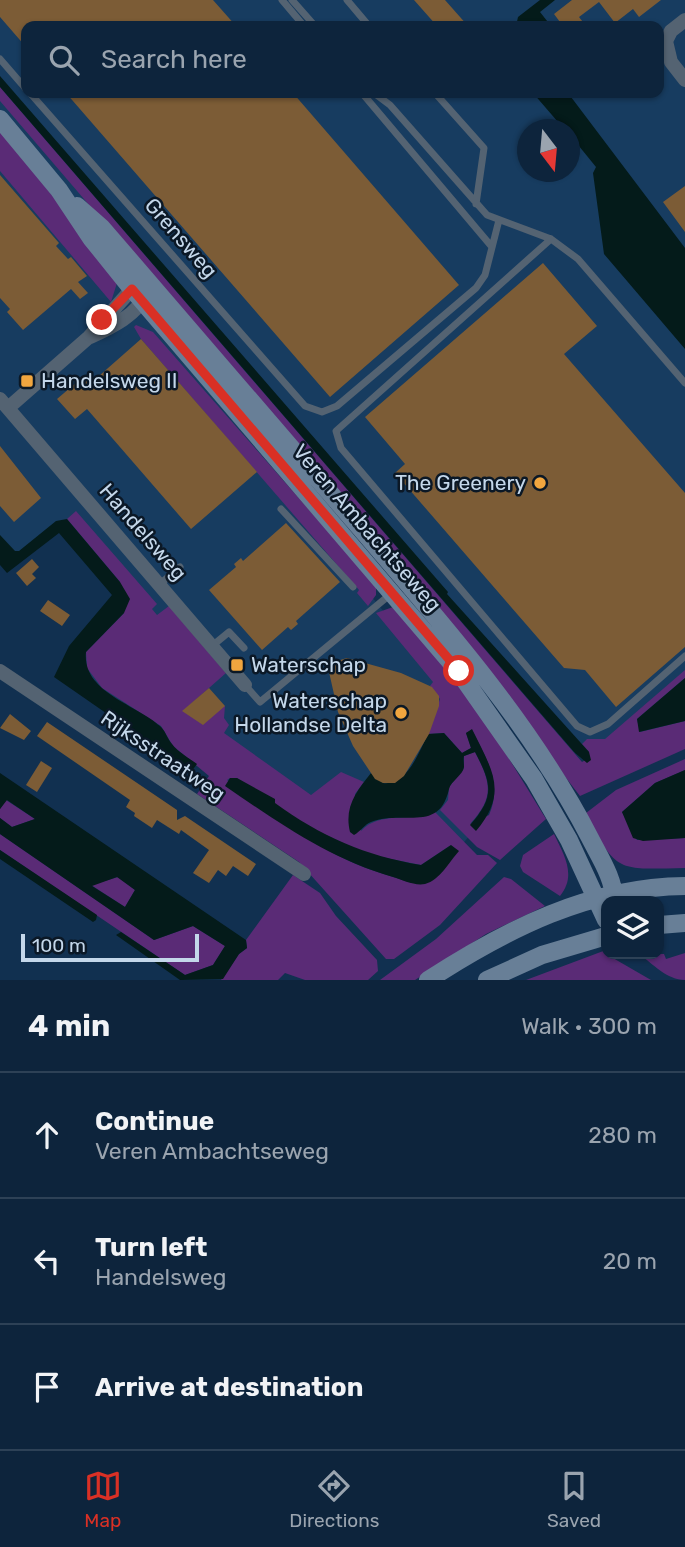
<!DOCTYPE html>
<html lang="en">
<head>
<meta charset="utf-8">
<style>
	:root { --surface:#0d243c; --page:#162c43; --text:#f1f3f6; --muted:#9aa4af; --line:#2d4156; --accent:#d93025 }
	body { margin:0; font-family:Rubik,sans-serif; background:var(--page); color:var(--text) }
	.controls { position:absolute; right:21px; bottom:21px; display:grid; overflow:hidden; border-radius:14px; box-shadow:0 2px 5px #0004 }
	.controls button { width:63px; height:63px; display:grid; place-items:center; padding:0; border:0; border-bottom:2px solid var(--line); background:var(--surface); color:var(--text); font:35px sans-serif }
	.compass { position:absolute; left:517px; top:119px; width:63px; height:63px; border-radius:50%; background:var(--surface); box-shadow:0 2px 5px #0004; rotate:164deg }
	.scale { position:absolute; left:21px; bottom:18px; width:178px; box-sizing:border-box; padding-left:7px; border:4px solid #c4d7ea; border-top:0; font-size:19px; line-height:24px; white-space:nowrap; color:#c4d7ea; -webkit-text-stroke:5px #0b1826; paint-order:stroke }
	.stop { position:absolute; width:21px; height:21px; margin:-16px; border:5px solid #d93025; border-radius:50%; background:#fff }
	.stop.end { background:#d93025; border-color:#fff; box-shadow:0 2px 7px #0008 }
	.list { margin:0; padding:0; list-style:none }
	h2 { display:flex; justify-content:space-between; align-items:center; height:91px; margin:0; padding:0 28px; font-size:30px }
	h2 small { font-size:23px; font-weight:400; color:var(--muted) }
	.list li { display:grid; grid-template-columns:46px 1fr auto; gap:21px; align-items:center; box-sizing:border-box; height:126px; padding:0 28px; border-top:2px solid var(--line) }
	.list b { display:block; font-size:26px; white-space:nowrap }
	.list p { margin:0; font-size:23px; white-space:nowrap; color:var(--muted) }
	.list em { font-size:23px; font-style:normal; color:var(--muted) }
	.icon { flex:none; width:38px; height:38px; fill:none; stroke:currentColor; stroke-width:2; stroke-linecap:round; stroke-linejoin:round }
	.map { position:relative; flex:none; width:685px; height:980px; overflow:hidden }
	.search { position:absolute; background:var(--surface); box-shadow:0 2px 5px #0004; left:21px; right:21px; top:21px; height:77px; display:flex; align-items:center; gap:18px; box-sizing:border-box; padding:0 24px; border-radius:14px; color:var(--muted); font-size:26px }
	.sheet { height:469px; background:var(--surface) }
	nav { display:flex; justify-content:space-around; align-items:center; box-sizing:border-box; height:98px; border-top:2px solid var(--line); background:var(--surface); font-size:19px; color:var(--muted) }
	nav a { display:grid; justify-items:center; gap:4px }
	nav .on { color:var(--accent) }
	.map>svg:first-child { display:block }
	.built { fill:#173c60; fill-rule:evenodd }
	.green { fill:#5a2b76; fill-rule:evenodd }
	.water { fill:#041b1a; fill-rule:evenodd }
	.building { fill:#7c5c36 }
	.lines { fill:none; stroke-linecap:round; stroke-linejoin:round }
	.lane { stroke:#546372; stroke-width:7 }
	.street { stroke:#546372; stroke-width:14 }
	.secondary { stroke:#687f97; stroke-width:18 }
	.route { stroke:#d93025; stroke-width:9 }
	.poi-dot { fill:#f1a63f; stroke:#0b1826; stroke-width:2.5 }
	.labels { text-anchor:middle; stroke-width:5; stroke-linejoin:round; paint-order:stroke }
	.street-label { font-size:21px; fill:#c4d7ea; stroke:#0b1826 }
	.poi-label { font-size:21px; fill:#c4d7ea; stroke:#0b1826; text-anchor:start }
</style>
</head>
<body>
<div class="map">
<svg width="685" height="980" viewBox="0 0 685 980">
	<rect width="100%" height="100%" fill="#113050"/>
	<path class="built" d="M0 0H685V728L574 753 317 445 274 478 435 674 481 823 433 877 314 841 60 676 119 597 60 526 14 559 0 543ZM26 26H659V93H26ZM528 130H570V172H528Z"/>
	<path class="green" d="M0 87 582 762 589 758V752L582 744 587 739H605L685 670V678L637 719 640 732 685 721V749L580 796 436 610 0 101Z
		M0 129 110 269 117 283 111 302 0 171Z
		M136 325 153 332 376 586V595L368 606 357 593 359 590 141 339 134 327Z
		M76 511 157 604 152 609 157 615 169 606 226 673 183 711 225 706 224 718 229 725 224 733 311 795 341 772 364 782 355 794 361 831C380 810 412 823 435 812L477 855H488L497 863 440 925 394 959H386L299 862 197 794 209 776 173 746 161 726 102 688 87 668 86 652 124 613 120 582 67 519ZM230 778H237L307 826 366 854 421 865 451 845 427 883C414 885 403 880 390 876 323 857 282 820 227 780Z
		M393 607 448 669 492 731 546 819 500 860 477 847 440 810 448 800 449 787 464 768V756L475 752C491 783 495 797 470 824L489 815C503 784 486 758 472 730L466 733 471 748 462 753 444 733 428 734 440 699 430 686 433 682 376 613Z
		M685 759V770L655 783 622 812 637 840 685 838V868C620 869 616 875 586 813L616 790Z
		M6 800 35 819 12 827 0 818V809Z
		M0 834 154 940 193 926 225 946 213 965 185 975 0 850Z
		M554 834C564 855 577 875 560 896L523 872 520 866 523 855Z
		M293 875 320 893 336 916 377 960 378 971 368 980H305L285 973 278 980H221L239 954 247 948 246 940Z
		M118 877 135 890 125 907 91 885Z
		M504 877 511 879 545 906 486 934 415 980H380L436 939Z
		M606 950V954L651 980H526Z
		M685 953V980C667 980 653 964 639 954H664L666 959Z"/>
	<path class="water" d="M540 0H555L540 12 551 26H516L518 17Z
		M0 76 448 592 447 594 589 752 591 760 587 763 574 752 0 87Z
		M533 93H568L685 248V349L604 254 593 173 596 167 570 135V130L564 129Z
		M67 519 120 582 130 599 124 613 86 652C82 692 136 704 160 726 165 730 167 738 172 744 178 752 189 758 197 764L191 772 54 677 69 646 112 595 59 533 7 573 0 565V535L15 551H19L56 521Z
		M685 678V721L639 732 637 719Z
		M472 729C492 770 509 792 476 831L470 825C495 797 492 784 475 752L464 756C463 759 464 763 464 767 463 775 451 781 449 789 439 834 403 809 371 822 365 824 361 831 354 835L350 832C344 807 356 792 371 773L383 783C407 786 419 752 428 734L444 733 462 753 471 748 466 733Z
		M685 770V838L643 841 633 838 622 812 655 783Z
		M0 773 246 940 247 948 239 954 223 979 180 980 116 935 121 932 185 975 213 965 225 946 193 926 154 940 0 834V818L12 827 35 819 7 800 0 809ZM117 877 135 890 125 907 92 886Z
		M230 778H237L275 799V803C320 836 366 856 421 865L451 845 459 851C449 862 440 880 425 884 414 886 403 880 393 877 330 859 279 823 225 786Z
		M0 850 97 915 96 920 93 922 0 859Z"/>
	<path class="building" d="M0 0H213L236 26H26V47L0 17Z
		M414 0H445L468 26H437Z
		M572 0H661L639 17 633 9 615 23 599 2 579 17 586 26H563L554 14Z
		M66 93H293L459 285 330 397Z
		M0 175 59 243 56 246 68 259 71 257 87 276 78 282 88 293 80 299 71 289 23 330 7 312 10 309 0 298Z
		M685 186V232L663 202Z
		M543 263 597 326 564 354 685 493V647L616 707 585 670 564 668 395 473 405 464 365 417Z
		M141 339 257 472 191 529 87 409 75 419 57 399 84 376 91 383Z
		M0 446 41 498 14 522 0 506Z
		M286 523 340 582 296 621 298 624 291 630 288 627 262 650 209 590 236 567 234 564 241 558 243 561Z
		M32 559 39 567 32 574 36 578 27 586 16 573Z
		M48 600 70 615 62 626 40 611Z
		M347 658 401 673 432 687 439 696V706L429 734 404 776 395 783H383L375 779 353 746 338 712 329 672 337 661Z
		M209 688 225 706 203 725 182 711Z
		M10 714 31 731 24 740 0 728Z
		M47 722 177 810V820L185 816 256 864 248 876 233 866 226 876 218 870 209 883 193 873 209 850 181 830 179 834 157 820 152 828 134 816 135 813 126 807 130 800 37 736Z
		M41 761 52 768 37 792 26 785Z"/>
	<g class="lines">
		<path class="lane" d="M282 0 304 26
			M292 0 315 26
			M347 0 369 26
			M0 59 26 89
			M30 93 305 406 322 412 337 406 476 288 485 275 499 220
			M362 93 492 247
			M374 93 390 105 487 215 551 239 578 259 685 383
			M435 93 484 148 476 204
			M551 239 336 431 341 448 577 726 590 732 608 724 685 656
			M281 509 353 587
			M160 584 180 567
			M212 646 229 632 244 648
			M245 685 260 702 392 593"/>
		<path class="street" d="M685 20 671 31 666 41 671 62 685 80
			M90 337C110 328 140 314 146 292
			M0 399 245 685
			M8 408 89 337 132 289 140 286
			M0 671 304 874"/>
		<path class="secondary" d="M0 119 59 190 91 238 132 289 459 672 534 779 569 840 606 920
			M77 206 102 228C190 331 279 433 367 536 447 629 534 729 590 838 599 856 615 880 614 901
			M659 925 685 923
			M428 980C507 929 589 887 685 886
			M487 980 542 955 606 936"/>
	</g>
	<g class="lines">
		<path class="route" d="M102 320 132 289 459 671"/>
	</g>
	<g class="poi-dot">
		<rect x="20" y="374" width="14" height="14" rx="3.5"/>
		<circle cx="540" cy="483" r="7"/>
		<rect x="230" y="658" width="14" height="14" rx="3.5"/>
		<circle cx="401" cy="713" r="7"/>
	</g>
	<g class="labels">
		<g class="street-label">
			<text transform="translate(181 238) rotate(49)" y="7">Grensweg</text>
			<text transform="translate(367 528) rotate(49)" y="7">Veren Ambachtseweg</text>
			<text transform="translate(143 532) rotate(49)" y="7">Handelsweg</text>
			<text transform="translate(163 756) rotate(34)" y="7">Rijksstraatweg</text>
		</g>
		<g class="poi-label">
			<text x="41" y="388">Handelsweg II</text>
			<text x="526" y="490" text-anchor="end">The Greenery</text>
			<text x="251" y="672">Waterschap</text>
			<text x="387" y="708" text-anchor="end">Waterschap<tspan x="387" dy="24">Hollandse Delta</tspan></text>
		</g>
	</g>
</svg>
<div class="controls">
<button><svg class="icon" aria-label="layers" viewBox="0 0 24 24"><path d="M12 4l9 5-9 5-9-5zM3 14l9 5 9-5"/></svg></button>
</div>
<svg class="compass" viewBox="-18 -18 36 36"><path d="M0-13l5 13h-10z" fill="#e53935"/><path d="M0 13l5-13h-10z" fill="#9aa4af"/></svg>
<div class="scale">100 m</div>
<div class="stop" style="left:459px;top:671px"></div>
<div class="stop end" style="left:102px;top:320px"></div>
<div class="search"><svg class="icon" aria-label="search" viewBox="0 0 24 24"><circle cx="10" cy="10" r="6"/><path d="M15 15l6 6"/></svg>Search here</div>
</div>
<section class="sheet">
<h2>4 min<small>Walk · 300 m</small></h2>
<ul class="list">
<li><svg class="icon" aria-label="ahead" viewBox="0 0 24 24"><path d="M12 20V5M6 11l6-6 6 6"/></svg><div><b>Continue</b><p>Veren Ambachtseweg</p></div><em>280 m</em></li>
<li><svg class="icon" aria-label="left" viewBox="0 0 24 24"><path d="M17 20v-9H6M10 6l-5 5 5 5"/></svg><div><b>Turn left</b><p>Handelsweg</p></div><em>20 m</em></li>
<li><svg class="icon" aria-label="arrive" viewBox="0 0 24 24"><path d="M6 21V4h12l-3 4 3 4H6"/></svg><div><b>Arrive at destination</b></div></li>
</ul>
</section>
<nav>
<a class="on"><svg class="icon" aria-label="map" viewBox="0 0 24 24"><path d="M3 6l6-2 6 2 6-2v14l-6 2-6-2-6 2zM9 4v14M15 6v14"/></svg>Map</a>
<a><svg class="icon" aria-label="directions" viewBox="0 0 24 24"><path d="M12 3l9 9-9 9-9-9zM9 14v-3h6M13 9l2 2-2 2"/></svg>Directions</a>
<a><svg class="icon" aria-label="saved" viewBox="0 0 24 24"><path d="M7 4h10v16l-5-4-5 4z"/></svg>Saved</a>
</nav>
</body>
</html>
